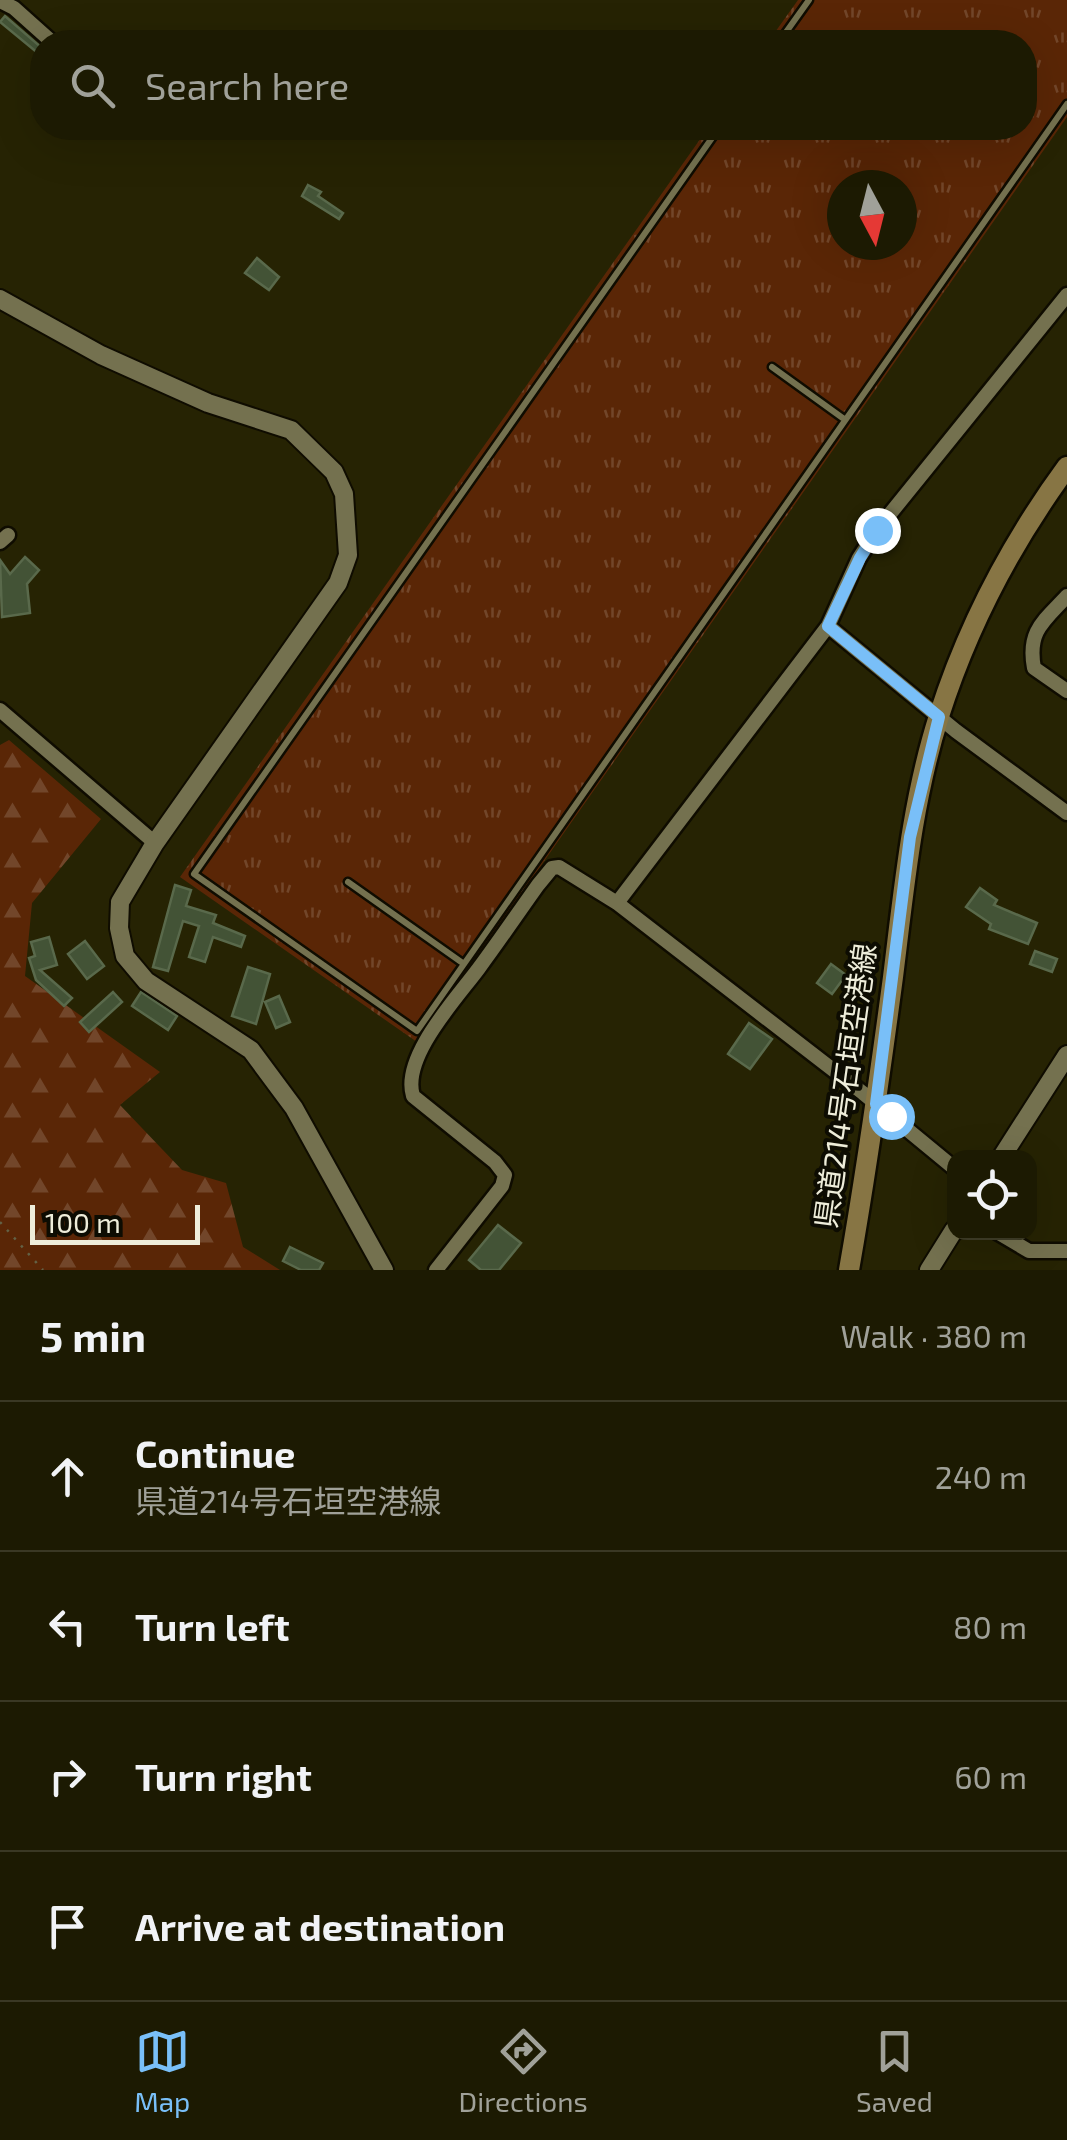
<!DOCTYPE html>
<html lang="en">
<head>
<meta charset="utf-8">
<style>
	:root { --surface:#1c1a02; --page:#292711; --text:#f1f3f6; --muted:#a0a199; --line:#3a3824; --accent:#79bff8 }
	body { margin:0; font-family:"Exo 2","Noto Sans JP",sans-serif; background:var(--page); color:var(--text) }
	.controls { position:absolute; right:30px; bottom:30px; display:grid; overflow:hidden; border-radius:20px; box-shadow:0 10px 40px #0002 }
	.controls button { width:90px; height:90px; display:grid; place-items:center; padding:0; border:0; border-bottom:2px solid var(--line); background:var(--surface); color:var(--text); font:50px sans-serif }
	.compass { position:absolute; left:827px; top:170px; width:90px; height:90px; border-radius:50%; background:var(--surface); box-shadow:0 10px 40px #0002; rotate:173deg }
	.scale { position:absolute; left:30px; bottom:25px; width:170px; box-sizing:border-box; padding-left:10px; border:5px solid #eeedda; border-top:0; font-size:28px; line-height:35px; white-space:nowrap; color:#eeedda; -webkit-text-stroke:8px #0d0c02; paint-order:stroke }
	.stop { position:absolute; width:30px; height:30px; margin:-22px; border:8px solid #79bff8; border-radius:50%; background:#fff }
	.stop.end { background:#79bff8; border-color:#fff; box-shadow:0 2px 10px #0008 }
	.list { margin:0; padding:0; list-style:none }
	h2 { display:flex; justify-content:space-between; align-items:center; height:130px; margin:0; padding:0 40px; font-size:42px }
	h2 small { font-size:32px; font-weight:400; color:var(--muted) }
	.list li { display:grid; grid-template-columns:65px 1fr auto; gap:30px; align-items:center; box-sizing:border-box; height:150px; padding:0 40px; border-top:2px solid var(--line) }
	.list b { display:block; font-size:38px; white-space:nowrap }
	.list p { margin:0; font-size:32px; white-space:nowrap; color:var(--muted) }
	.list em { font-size:32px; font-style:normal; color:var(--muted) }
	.icon { flex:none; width:55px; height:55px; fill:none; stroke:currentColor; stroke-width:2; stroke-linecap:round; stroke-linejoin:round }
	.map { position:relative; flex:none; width:1067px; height:1270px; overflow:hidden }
	.search { position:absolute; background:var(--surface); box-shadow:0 10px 40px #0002; left:30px; right:30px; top:30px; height:110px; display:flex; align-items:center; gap:25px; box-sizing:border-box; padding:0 35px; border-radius:40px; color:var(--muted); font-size:38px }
	.sheet { height:730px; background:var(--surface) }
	nav { display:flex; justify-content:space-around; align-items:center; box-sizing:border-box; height:140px; border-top:2px solid var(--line); background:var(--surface); font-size:28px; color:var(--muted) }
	nav a { display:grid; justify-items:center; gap:5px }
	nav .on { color:var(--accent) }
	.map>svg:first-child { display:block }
	.grass { fill:url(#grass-tufts); fill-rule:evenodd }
	.forest { fill:url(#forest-firs) }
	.building { fill:#435336; stroke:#59694b; stroke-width:2.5 }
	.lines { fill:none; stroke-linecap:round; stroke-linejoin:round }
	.service-casing { stroke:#0f0c00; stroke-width:11 }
	.minor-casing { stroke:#0f0c00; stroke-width:19 }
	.tertiary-casing { stroke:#0f0c00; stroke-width:22 }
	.secondary-casing { stroke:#0f0c00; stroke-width:25 }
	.path { stroke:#636145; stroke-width:2.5; stroke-dasharray:2.5 8; stroke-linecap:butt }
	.service { stroke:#74714f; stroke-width:6 }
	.minor { stroke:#74714f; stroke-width:14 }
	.tertiary { stroke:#74714f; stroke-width:18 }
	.secondary { stroke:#877544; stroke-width:20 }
	.route { stroke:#79bff8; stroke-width:12 }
	.labels { text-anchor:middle; stroke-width:8; stroke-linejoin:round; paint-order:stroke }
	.street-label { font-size:30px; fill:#eeedda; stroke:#0d0c02 }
</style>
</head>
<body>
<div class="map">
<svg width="1067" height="1270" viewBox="0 0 1067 1270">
	<defs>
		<pattern id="grass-tufts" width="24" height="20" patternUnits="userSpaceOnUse" patternTransform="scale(2.5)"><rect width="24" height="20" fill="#5a2606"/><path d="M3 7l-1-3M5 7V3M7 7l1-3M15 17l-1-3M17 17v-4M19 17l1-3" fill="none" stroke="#72462a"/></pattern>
		<pattern id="forest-firs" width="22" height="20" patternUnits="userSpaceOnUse" patternTransform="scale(2.5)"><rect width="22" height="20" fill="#5a2606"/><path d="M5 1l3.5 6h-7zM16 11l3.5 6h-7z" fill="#72462a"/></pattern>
	</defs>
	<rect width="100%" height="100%" fill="#262303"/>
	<path class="grass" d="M798 0H1067V117L417 1042 180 877 708 128H1024V42H768ZM842 185H902V245H842Z"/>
	<path class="forest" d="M9 740 101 819 32 903 25 976 160 1072 120 1105 182 1170 226 1183 243 1247 280 1270H0V745Z"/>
	<path class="building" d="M5 16 42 48 39 54 0 22Z
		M308 185 321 192 318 196 343 213 339 219 302 196Z
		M257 258 279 277 269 290 245 273Z
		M25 557 39 570 27 584 30 613 2 617 0 560 10 574Z
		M175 885 191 890 186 906 216 915 213 923 245 936 241 947 213 937 205 962 189 957 199 926 183 921 168 971 153 967Z
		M980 888 997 900 994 905 1037 923 1028 944 989 929 991 924 966 907Z
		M49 937 57 965 40 970 72 998 64 1006 36 980 29 958 35 956 31 942Z
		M85 941 104 966 87 979 68 954Z
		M1035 951 1057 959 1052 972 1030 964Z
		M831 964 846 975 832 994 817 983Z
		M248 967 270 974 256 1024 232 1016Z
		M113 992 122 1002 89 1032 80 1022Z
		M141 992 177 1016 168 1030 132 1006Z
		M279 996 290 1022 276 1028 265 1002Z
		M749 1023 772 1039 750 1069 728 1054Z
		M498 1225 521 1243 499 1270H481L469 1260Z
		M290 1247 323 1263 319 1270H301L283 1261Z"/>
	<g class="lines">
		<defs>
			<path id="service" d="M779 42 809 0
				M719 128 194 874 417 1031 1067 104
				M772 367 844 419
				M348 882 464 964"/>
			<path id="minor" d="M0 1 14 8 52 42
				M0 542 8 535
				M1067 596C1044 621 1027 631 1034 668L1067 691
				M828 626 956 731 1067 813
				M0 710 155 843
				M617 903 828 626 859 558 877 530 1067 295
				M997 1232 1029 1251H1067
				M436 1270 502 1186 505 1175 495 1162 413 1096C401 1057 457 998 479 968 499 941 518 913 538 885L552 868 559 867 617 903 863 1093 954 1168"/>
			<path id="tertiary" d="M0 299 101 355 208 403 291 430 334 472 344 494 348 555 338 583 155 843 120 902 119 928 125 956 146 981 251 1050 294 1108 384 1270
				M1001 1158 1067 1055
				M929 1270 954 1230"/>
			<path id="secondary" d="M849 1270C866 1173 880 1075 893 977 904 889 912 801 939 716 967 628 1012 542 1067 467"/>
		</defs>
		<use href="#service" class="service-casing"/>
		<use href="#minor" class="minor-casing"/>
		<use href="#tertiary" class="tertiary-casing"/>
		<use href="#secondary" class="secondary-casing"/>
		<path class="path" d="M0 1222 43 1270"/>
		<use href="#service" class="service"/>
		<use href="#minor" class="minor"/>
		<use href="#tertiary" class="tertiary"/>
		<use href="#secondary" class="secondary"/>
	</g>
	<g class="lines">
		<path class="route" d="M877 530 860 558 828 626 939 717 910 837 876 1104 891 1116"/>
	</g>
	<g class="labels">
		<g class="street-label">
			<text transform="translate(846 1086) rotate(-82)" y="10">県道214号石垣空港線</text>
		</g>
	</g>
</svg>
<div class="controls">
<button><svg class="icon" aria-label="locate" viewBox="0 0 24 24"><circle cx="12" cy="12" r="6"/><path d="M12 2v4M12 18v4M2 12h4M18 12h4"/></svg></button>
</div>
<svg class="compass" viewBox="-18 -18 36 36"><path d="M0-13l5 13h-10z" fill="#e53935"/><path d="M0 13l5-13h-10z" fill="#a0a199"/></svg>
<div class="scale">100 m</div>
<div class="stop" style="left:891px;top:1116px"></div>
<div class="stop end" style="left:877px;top:530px"></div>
<div class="search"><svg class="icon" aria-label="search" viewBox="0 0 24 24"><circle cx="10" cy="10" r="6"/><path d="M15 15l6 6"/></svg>Search here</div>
</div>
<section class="sheet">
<h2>5 min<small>Walk · 380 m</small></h2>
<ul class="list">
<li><svg class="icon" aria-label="ahead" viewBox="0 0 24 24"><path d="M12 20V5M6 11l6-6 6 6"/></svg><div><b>Continue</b><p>県道214号石垣空港線</p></div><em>240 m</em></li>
<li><svg class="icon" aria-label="left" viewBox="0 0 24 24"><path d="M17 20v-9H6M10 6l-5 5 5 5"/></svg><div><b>Turn left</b></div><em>80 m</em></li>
<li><svg class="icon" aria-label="right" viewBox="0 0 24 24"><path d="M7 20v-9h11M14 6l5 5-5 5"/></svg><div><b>Turn right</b></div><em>60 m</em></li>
<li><svg class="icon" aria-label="arrive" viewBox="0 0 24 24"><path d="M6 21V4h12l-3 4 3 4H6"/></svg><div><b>Arrive at destination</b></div></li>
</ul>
</section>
<nav>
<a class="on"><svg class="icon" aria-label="map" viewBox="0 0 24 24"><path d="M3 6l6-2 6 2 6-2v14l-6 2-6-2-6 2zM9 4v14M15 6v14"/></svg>Map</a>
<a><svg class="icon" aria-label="directions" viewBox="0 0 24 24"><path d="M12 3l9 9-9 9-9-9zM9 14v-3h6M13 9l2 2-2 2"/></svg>Directions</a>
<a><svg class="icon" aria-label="saved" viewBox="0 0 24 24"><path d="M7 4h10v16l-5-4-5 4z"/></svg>Saved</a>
</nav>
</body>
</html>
